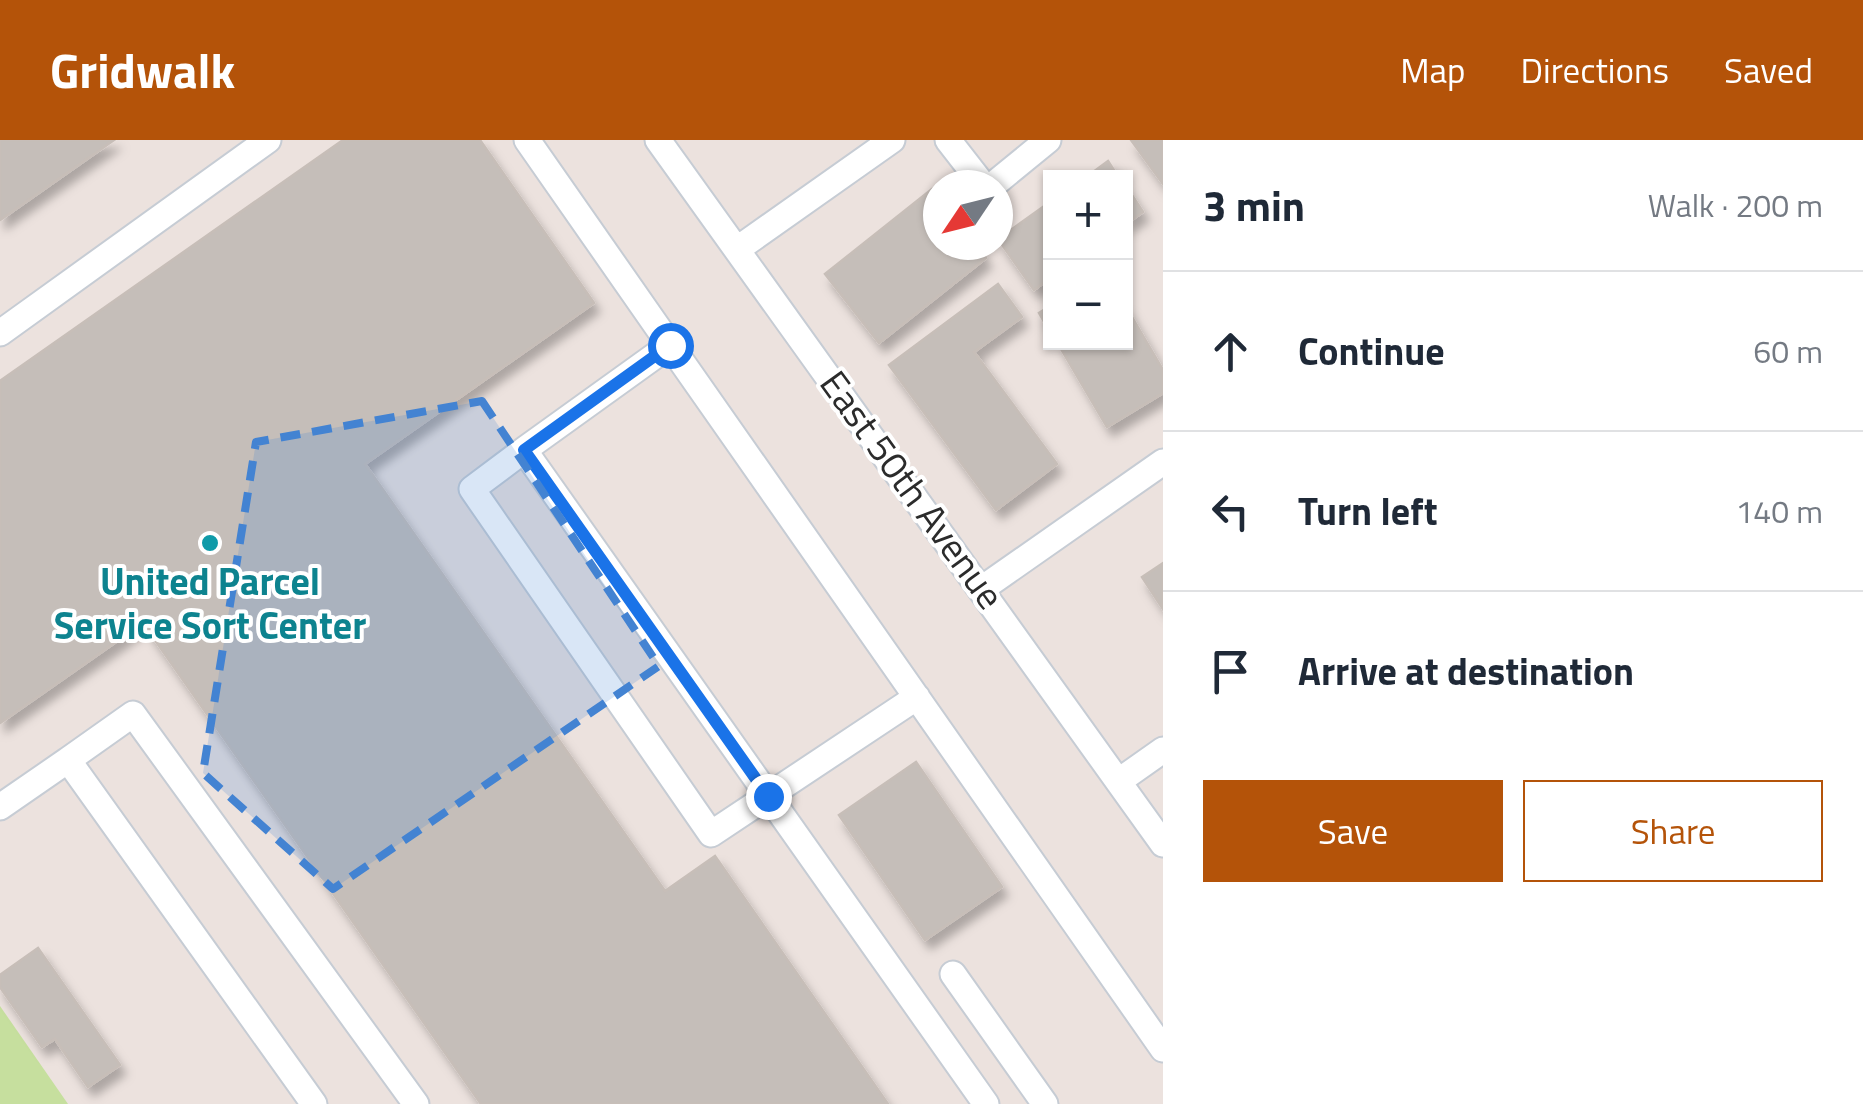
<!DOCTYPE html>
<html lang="en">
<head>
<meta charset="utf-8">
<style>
	:root { --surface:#fff; --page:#f6f6f7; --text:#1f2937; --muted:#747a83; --line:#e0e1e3; --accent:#b45309 }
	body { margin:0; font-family:"Titillium Web",sans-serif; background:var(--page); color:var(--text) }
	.controls { position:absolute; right:30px; top:30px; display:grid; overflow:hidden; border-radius:0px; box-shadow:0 2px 8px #0004 }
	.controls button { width:90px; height:90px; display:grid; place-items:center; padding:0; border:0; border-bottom:2px solid var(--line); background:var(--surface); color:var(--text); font:50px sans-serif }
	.compass { position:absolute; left:923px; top:30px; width:90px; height:90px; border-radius:50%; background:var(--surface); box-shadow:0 2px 8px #0004; rotate:235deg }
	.stop { position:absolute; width:30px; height:30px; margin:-22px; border:8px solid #1a73e8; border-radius:50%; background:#fff }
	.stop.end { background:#1a73e8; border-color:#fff; box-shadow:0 2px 10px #0008 }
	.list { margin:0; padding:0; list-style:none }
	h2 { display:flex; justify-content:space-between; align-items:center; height:130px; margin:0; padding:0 40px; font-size:42px }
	h2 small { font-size:32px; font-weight:400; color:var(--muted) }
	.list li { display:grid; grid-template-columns:65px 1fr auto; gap:30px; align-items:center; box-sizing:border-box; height:160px; padding:0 40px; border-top:2px solid var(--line) }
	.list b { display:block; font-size:38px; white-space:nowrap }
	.list em { font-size:32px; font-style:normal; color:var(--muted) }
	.actions { display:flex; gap:20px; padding:30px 40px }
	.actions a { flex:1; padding:22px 0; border:2px solid var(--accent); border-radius:0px; text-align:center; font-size:35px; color:var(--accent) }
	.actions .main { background:var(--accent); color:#fff }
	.icon { flex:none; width:55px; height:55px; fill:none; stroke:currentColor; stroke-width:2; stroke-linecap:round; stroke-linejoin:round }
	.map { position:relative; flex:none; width:1163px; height:964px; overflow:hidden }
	header { display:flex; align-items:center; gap:60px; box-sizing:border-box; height:140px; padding:0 50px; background:var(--accent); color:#fff }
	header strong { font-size:48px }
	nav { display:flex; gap:55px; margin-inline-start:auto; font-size:35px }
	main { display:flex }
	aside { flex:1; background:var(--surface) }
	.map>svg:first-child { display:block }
	.green { fill:#c6df9e }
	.building { fill:#c5beb9; stroke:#c7beb8; stroke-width:2.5; filter:url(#shadow) }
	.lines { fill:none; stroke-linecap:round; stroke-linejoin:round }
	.minor-casing { stroke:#c6ccd4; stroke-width:29 }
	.minor { stroke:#fff; stroke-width:25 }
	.route { stroke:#1a73e8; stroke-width:12 }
	.marked { fill:#4383d2; fill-opacity:0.2; stroke:#4383d2; stroke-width:8; stroke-dasharray:20 12; stroke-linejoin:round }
	.culture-dot { fill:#0f9aa8; stroke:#fff; stroke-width:4 }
	.labels { text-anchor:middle; stroke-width:8; stroke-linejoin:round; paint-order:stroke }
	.street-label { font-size:38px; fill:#2b2b2b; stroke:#fff }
	.culture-label { font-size:38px; font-weight:bold; fill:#0d838f; stroke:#fff }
</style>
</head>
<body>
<header>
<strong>Gridwalk</strong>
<nav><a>Map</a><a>Directions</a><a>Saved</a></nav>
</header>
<main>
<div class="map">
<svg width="1163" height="964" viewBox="0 0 1163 964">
	<defs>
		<filter id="shadow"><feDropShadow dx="5.5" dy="9" stdDeviation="5" flood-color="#0004"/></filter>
	</defs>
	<rect width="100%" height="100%" fill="#ece2de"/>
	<path class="green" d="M0 866 68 964H0Z"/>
	<path class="building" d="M0 0H114L0 80Z
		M343 0H480L594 163 365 324 665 751 715 716 888 964H481L143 483 0 583V241Z
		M1131 0H1163V44Z
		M1108 21 1119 38H1085Z
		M1126 46 1143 72 1126 84Z
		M932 49 938 56V105H976L986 118 879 203 825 134Z
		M1050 62V138L1034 150 998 99Z
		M998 144 1022 177 974 212 1057 324 996 370 889 225Z
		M1050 166V192L1039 173Z
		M1126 167 1163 230V253L1107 287 1057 202H1126Z
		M1163 423V469L1142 437Z
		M916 622 1002 747 925 800 839 675Z
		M38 808 120 925 88 947 55 899 42 907 0 847V835Z"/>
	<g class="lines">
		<defs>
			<path id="minor" d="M527 0 670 205 524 310 986 964
				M658 0 1163 704
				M948 0 983 45
				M993 45 1048 0
				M739 108 892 0
				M0 193 268 0
				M670 205 1163 909
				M524 310 472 349 711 694 917 557
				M983 448 1163 322
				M68 620 133 574 416 964
				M1119 641 1163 610
				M0 667 68 620 314 964
				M953 834 1045 964"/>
		</defs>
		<use href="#minor" class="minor-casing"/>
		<use href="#minor" class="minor"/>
	</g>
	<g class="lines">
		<path class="route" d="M670 205 524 310 768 656"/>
	</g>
	<path class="marked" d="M482 261 659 526 333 749 203 633 256 302Z"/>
	<circle class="culture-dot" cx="210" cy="403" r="10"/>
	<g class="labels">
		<g class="street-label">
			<text transform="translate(912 350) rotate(54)" y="13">East 50th Avenue</text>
		</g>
		<g class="culture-label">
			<text x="210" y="455">United Parcel<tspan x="210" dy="44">Service Sort Center</tspan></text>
		</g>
	</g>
</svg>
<div class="controls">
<button>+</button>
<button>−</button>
</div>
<svg class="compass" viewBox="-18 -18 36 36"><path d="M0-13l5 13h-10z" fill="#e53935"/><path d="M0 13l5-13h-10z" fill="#747a83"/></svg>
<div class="stop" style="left:670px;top:205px"></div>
<div class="stop end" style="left:768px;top:656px"></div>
</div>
<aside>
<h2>3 min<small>Walk · 200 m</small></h2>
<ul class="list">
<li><svg class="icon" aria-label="ahead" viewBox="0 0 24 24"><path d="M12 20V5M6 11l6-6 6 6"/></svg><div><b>Continue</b></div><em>60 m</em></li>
<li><svg class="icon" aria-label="left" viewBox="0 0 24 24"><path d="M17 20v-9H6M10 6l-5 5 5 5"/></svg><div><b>Turn left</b></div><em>140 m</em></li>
<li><svg class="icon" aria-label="arrive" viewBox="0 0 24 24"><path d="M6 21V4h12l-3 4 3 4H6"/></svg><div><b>Arrive at destination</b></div></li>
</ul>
<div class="actions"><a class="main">Save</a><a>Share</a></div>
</aside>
</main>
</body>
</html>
